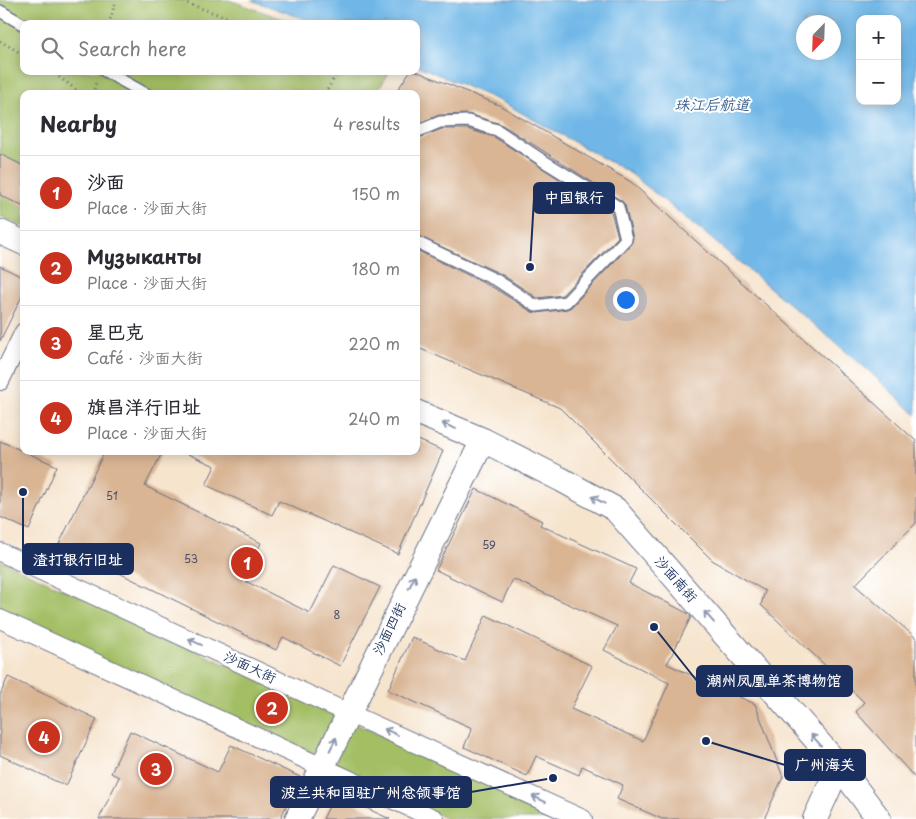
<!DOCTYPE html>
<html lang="en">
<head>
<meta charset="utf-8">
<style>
	:root { --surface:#fff; --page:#f7f7f7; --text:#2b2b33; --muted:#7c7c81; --line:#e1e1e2; --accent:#c8321e }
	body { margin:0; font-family:"Playpen Sans","LXGW WenKai TC",sans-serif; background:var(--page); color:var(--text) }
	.controls { position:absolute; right:15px; top:15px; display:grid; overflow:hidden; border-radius:10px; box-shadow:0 2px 12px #0003 }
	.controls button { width:45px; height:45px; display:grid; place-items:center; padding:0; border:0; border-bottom:1px solid var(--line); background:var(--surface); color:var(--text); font:25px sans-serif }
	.compass { position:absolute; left:796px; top:15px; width:45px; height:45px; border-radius:50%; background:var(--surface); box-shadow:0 2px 12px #0003; rotate:203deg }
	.you { position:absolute; left:625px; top:299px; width:18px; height:18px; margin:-12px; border:4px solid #fff; border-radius:50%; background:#1a73e8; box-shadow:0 0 0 8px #1a73e833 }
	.badge { display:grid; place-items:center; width:32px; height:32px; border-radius:50%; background:var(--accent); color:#fff; font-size:16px; font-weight:700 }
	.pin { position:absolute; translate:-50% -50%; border:2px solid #fff; box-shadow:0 1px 5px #0006 }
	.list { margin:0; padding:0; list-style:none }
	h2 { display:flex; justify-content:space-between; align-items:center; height:65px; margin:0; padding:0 20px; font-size:21px }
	h2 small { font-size:16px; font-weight:400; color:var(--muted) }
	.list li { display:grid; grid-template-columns:32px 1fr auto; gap:15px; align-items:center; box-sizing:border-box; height:75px; padding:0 20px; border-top:1px solid var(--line) }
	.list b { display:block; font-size:19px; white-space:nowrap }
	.list p { margin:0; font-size:16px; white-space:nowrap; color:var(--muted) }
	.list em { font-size:16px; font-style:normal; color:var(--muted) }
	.icon { flex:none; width:28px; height:28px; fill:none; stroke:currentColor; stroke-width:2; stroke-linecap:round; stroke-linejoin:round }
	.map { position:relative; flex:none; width:916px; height:819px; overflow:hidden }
	.search { position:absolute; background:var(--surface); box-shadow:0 2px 12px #0003; left:20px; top:20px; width:400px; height:55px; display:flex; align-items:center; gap:12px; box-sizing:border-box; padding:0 18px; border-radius:10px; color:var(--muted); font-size:19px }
	.panel { position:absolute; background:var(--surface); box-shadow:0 2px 12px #0003; left:20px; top:90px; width:400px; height:365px; border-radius:10px }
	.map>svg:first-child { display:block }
	.park { fill:#a3be64; stroke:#5f7661 }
	.water { fill:#70b7e7; stroke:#4673a2; fill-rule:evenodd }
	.building { fill:#d9b594 }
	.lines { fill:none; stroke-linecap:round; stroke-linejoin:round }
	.service-casing { stroke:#686e85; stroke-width:14 }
	.pedestrian-casing { stroke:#686e85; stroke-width:20 }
	.minor-casing { stroke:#686e85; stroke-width:26 }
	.path { stroke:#686e85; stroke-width:3; stroke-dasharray:1 4; stroke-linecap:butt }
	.service { stroke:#fff; stroke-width:11 }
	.pedestrian { stroke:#fff; stroke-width:18 }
	.minor { stroke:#fff; stroke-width:24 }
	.oneway { stroke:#8d97ae }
	.labels { text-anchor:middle; stroke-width:4; stroke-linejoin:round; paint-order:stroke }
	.number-label { font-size:11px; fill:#4a506c }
	.street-label { font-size:14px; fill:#1b2f5e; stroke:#fff }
	.water-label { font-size:15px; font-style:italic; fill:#395f8e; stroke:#fff }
	.leader { fill:none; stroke:#1b2f5e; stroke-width:2 }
	.callout-dot { fill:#1b2f5e; stroke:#fff; stroke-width:2 }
	.callout { fill:#1b2f5e; stroke:#1b2f5e; stroke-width:2 }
	.callout-label { font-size:15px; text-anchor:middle; font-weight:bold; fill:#fff }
</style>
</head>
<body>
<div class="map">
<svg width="916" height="819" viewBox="0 0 916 819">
	<rect width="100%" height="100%" fill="#fff"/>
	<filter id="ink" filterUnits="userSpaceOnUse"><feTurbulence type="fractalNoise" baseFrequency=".02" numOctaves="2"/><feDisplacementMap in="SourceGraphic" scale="10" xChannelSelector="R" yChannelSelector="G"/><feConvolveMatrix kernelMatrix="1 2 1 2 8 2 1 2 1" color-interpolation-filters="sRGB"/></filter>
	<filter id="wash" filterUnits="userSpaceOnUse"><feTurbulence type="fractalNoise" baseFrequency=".0096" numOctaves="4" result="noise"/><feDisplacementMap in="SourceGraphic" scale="20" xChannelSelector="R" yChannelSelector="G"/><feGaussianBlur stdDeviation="1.12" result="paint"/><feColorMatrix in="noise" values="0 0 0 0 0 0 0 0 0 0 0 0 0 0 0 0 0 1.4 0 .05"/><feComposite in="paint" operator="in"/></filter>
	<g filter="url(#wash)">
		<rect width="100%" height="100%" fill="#f6e4cd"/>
		<path class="park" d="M0 0H229L297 24H24V71H390L376 94H24V227L0 216Z
			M0 560 339 717 320 759 0 613Z
			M349 721 565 819H447L331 764Z"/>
		<path class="water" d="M251 0H916V415L868 370 701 230 630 173 502 102 416 65V24H319ZM860 19H897V101H860ZM804 22H834V52H804Z"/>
		<g id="blocks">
			<path class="building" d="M410 71H416L499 105 631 182 916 441V523L855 585 916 638V779L856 712 864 702 761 605 765 591 712 560 560 408 416 347V250L494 288 532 312 537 313 567 309 571 307 631 244 633 238 625 205 622 201 501 124 468 114 439 115 416 124V94H395Z
				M442 129H467L494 137 611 212 618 237 562 295 538 298 501 274 416 235V139Z
				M0 154 24 166V207L0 195Z
				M0 266 24 278V292L0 341Z
				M416 439 443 451 398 554 279 501 272 515 206 485 215 466 181 451H416Z
				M0 441 57 466 29 530 0 517Z
				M105 451H163L145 486 261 543 243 580 310 613 334 565 380 587 340 666 283 637 276 650 105 566 104 569 58 546Z
				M476 489 542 521 540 525 636 569 629 583 687 613 691 617 667 664 755 704 783 777 764 819H662L617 799 623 785 582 766 579 775 536 756 527 776 464 747 472 728 388 690 412 637 465 661 486 615 592 666 571 709 643 741 669 683 604 650 617 626 513 579 502 602 436 570Z
				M8 677 97 719 66 786 0 755V695Z
				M130 731 218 772 231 745 300 777 280 819H99L119 777 111 773Z
				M335 794 390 819H323Z"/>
		</g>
	</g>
	<g filter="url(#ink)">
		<use href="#blocks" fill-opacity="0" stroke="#686e85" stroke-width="1"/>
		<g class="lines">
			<defs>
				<path id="service" d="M0 11 24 25
					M105 71 146 94
					M416 132 440 122 468 121 497 130 542 160 618 207 626 239 566 302 536 306 498 281 416 242"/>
				<path id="pedestrian" d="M0 381 24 332
					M0 552 348 713 583 819
					M0 619 435 819"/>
				<path id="minor" d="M0 232 24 243
					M416 412 483 440 562 480 615 509 839 766 879 819
					M297 819 483 440
					M815 819 839 766"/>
			</defs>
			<use href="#service" class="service-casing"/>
			<use href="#pedestrian" class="pedestrian-casing"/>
			<use href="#minor" class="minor-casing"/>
			<path class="path" d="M178 0 245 24
				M109 24 116 0
				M0 41 24 55
				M51 71 82 94
				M93 94 96 82
				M325 94 338 71"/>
			<use href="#service" class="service"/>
			<use href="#pedestrian" class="pedestrian"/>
			<use href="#minor" class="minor"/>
		</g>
		<defs><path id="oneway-shaft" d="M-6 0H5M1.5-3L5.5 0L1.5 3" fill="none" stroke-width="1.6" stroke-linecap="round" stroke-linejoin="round" transform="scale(1.25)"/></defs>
		<g class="oneway">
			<use href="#oneway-shaft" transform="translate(449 426) rotate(-157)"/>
			<use href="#oneway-shaft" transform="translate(598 500) rotate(-151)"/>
			<use href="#oneway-shaft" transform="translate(412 582) rotate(-64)"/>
			<use href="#oneway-shaft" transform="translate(709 617) rotate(-131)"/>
			<use href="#oneway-shaft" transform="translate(195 642) rotate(-155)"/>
			<use href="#oneway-shaft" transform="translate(391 732) rotate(-156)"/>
			<use href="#oneway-shaft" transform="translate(816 740) rotate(-131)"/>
			<use href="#oneway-shaft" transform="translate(333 744) rotate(-63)"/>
			<use href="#oneway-shaft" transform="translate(539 799) rotate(-156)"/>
		</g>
	</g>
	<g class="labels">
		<g class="number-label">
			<text x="112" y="500">51</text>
			<text x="489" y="549">59</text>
			<text x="191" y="563">53</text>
			<text x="337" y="619">8</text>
		</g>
		<g class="street-label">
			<text transform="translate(676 579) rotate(49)" y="5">沙面南街</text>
			<text transform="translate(389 629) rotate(-64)" y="5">沙面四街</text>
			<text transform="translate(250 667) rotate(25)" y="5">沙面大街</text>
		</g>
		<g class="water-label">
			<text x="712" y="110">珠江后航道</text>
		</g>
	</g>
	<path class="leader" d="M530 267L534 198M23 492L23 559M654 627L697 681M706 741L785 765M553 778L471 792"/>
	<g class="callout-dot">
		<circle cx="530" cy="267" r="5"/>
		<circle cx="23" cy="492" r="5"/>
		<circle cx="654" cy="627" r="5"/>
		<circle cx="706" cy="741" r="5"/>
		<circle cx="553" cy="778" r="5"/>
	</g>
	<g class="callout">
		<rect x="534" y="183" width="80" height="30" rx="5"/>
		<rect x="23" y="544" width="110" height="30" rx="5"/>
		<rect x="697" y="666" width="155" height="30" rx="5"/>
		<rect x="785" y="750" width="80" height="30" rx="5"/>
		<rect x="271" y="777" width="200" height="30" rx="5"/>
	</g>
	<g class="callout-label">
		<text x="574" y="203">中国银行</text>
		<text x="78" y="565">渣打银行旧址</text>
		<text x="774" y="686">潮州凤凰单茶博物馆</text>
		<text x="825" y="770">广州海关</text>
		<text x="371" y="798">波兰共和国驻广州总领事馆</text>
	</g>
</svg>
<div class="controls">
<button>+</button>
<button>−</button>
</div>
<svg class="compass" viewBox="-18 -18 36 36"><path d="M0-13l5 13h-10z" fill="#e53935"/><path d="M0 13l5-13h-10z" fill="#7c7c81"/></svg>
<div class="you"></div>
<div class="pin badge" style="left:247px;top:563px">1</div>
<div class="pin badge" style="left:272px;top:708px">2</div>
<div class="pin badge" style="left:156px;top:769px">3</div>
<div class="pin badge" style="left:44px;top:737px">4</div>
<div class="search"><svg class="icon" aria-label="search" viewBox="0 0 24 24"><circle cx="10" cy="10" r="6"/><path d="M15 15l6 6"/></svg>Search here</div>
<section class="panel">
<h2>Nearby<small>4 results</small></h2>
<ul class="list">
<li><span class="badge">1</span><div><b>沙面</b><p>Place · 沙面大街</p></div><em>150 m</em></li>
<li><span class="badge">2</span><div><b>Музыканты</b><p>Place · 沙面大街</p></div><em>180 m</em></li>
<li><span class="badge">3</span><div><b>星巴克</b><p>Café · 沙面大街</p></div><em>220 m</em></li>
<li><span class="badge">4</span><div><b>旗昌洋行旧址</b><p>Place · 沙面大街</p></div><em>240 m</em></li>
</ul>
</section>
</div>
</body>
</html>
